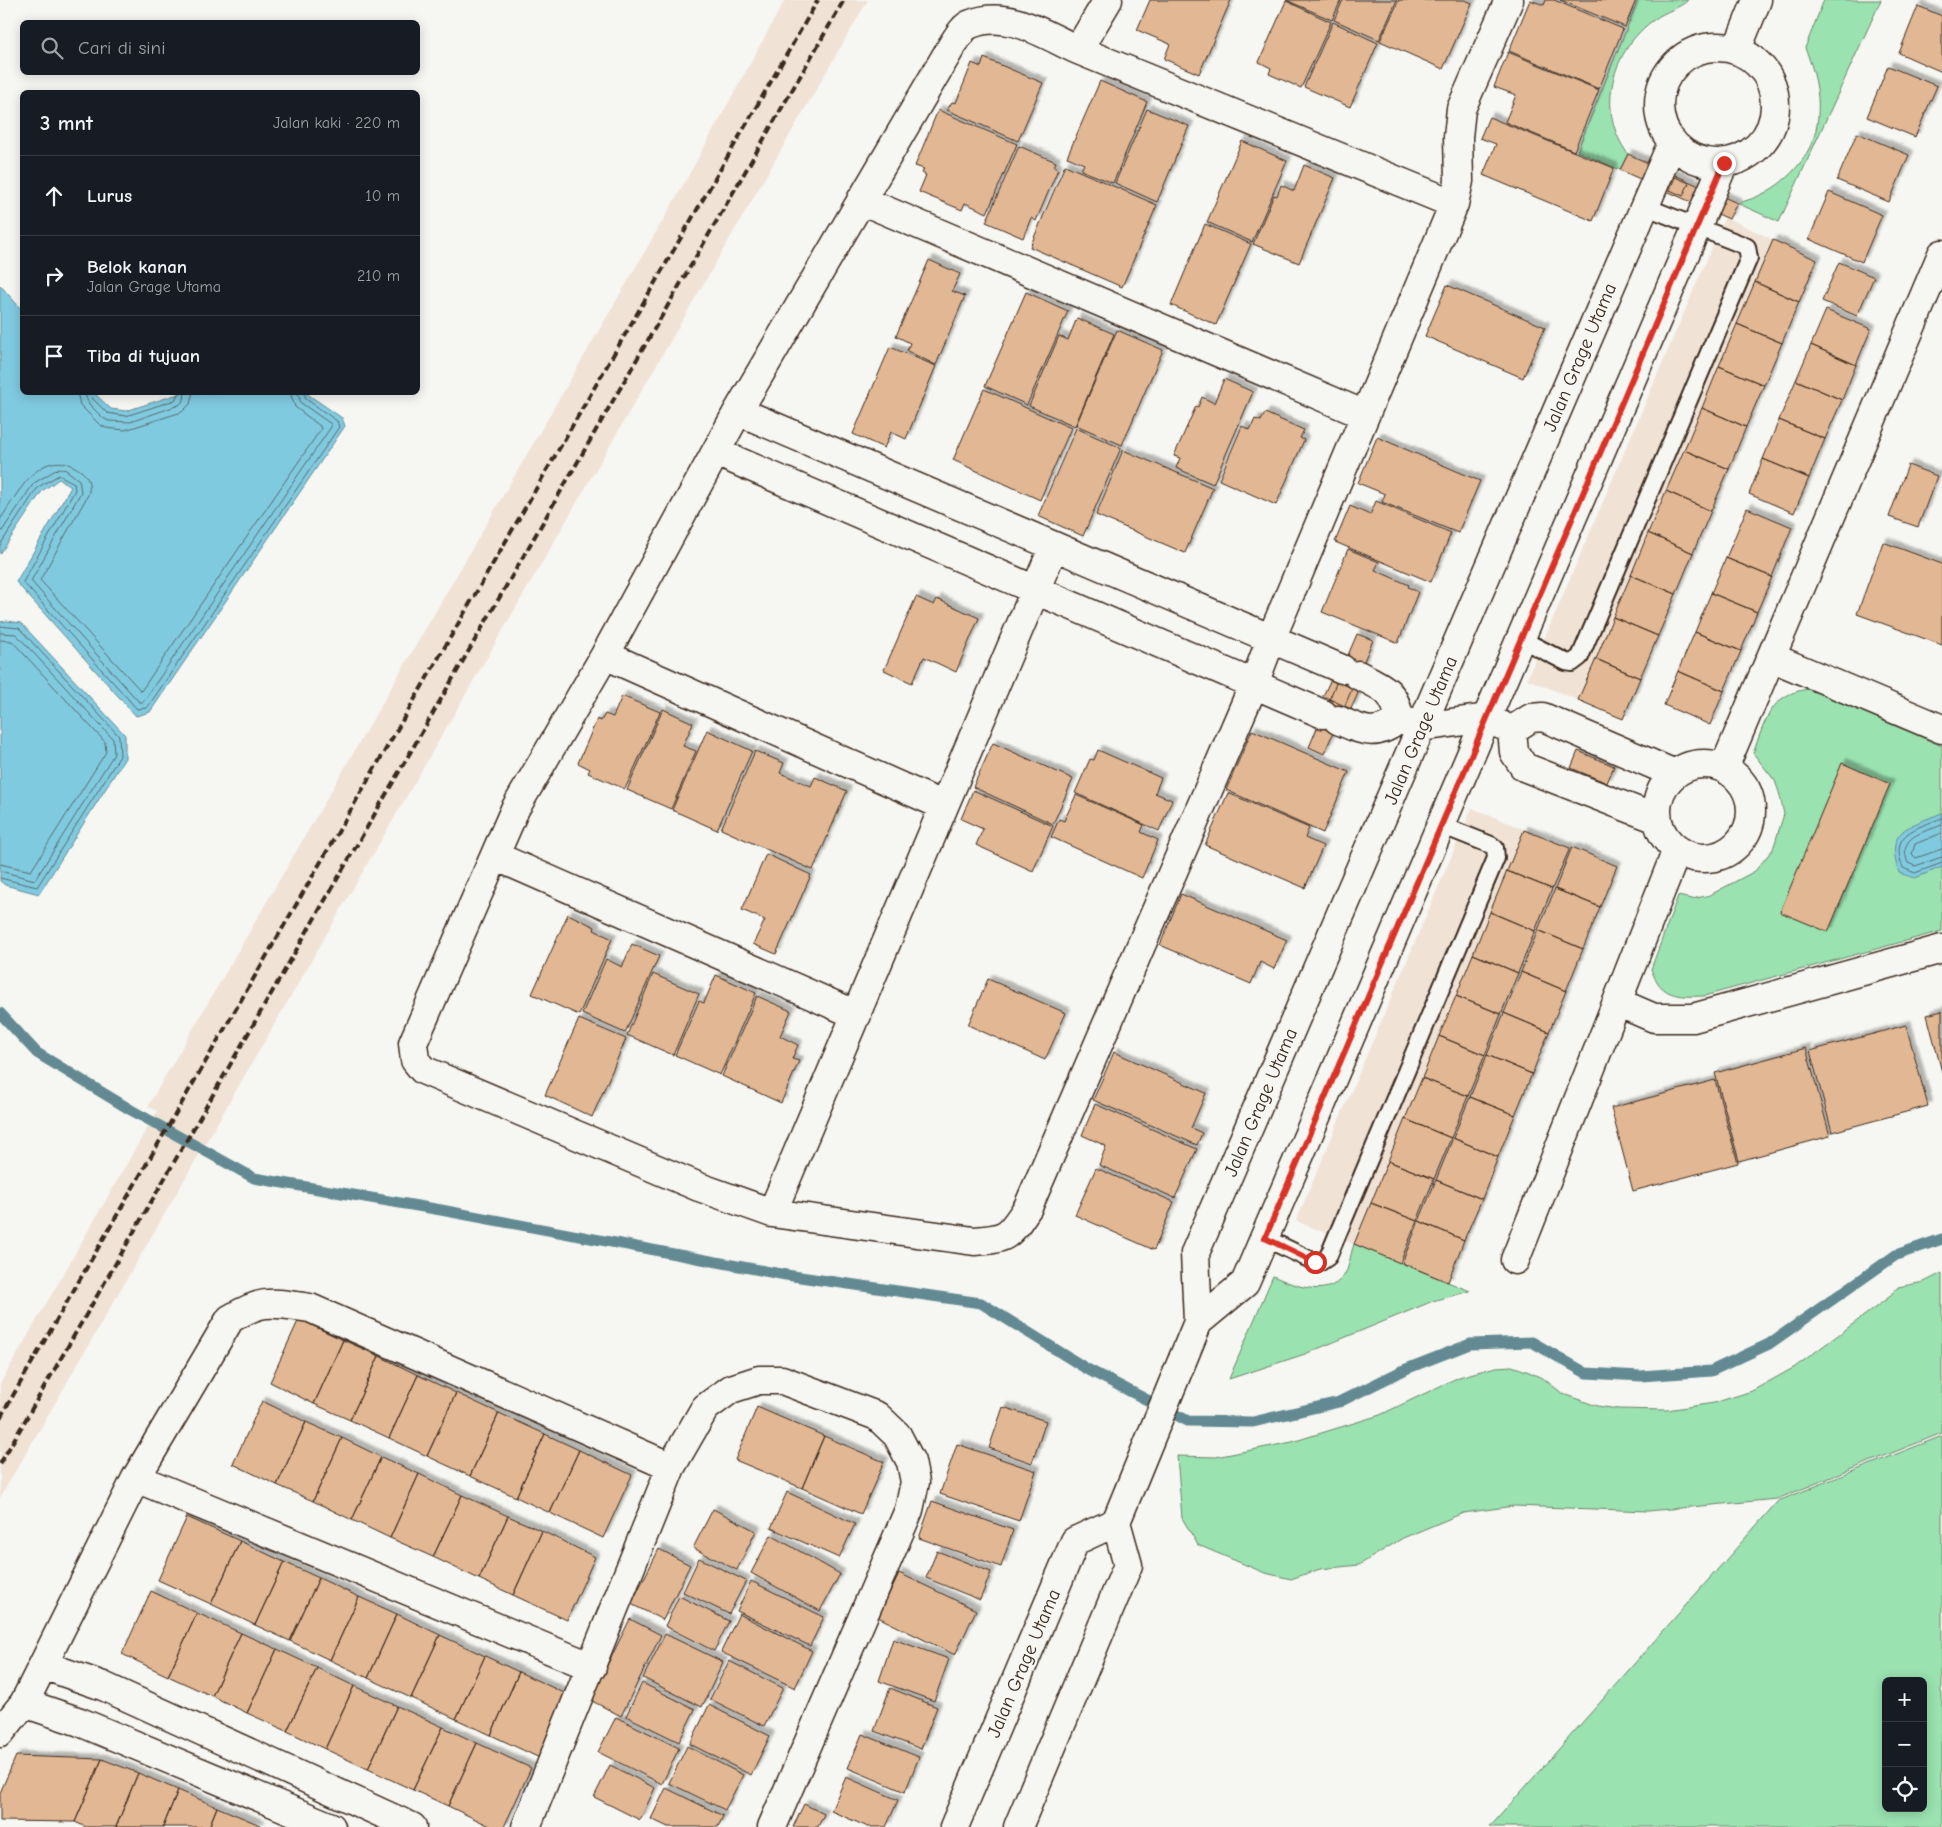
<!DOCTYPE html>
<html lang="id">
<head>
<meta charset="utf-8">
<style>
	:root { --surface:#171b24; --page:#20242c; --text:#f1f3f6; --muted:#9ea1a6; --line:#363941 }
	body { margin:0; font-family:"Comic Neue",sans-serif; background:var(--page); color:var(--text) }
	.controls { position:absolute; right:15px; bottom:15px; display:grid; overflow:hidden; border-radius:8px; box-shadow:0 2px 12px #0003 }
	.controls button { width:45px; height:45px; display:grid; place-items:center; padding:0; border:0; border-bottom:1px solid var(--line); background:var(--surface); color:var(--text); font:25px sans-serif }
	.stop { position:absolute; width:15px; height:15px; margin:-11px; border:4px solid #d93025; border-radius:50%; background:#fff }
	.stop.end { background:#d93025; border-color:#fff; box-shadow:0 1px 5px #0008 }
	.list { margin:0; padding:0; list-style:none }
	h2 { display:flex; justify-content:space-between; align-items:center; height:65px; margin:0; padding:0 20px; font-size:21px }
	h2 small { font-size:16px; font-weight:400; color:var(--muted) }
	.list li { display:grid; grid-template-columns:32px 1fr auto; gap:15px; align-items:center; box-sizing:border-box; height:80px; padding:0 20px; border-top:1px solid var(--line) }
	.list b { display:block; font-size:19px; white-space:nowrap }
	.list p { margin:0; font-size:16px; white-space:nowrap; color:var(--muted) }
	.list em { font-size:16px; font-style:normal; color:var(--muted) }
	.icon { flex:none; width:28px; height:28px; fill:none; stroke:currentColor; stroke-width:2; stroke-linecap:round; stroke-linejoin:round }
	.map { position:relative; flex:none; width:1942px; height:1827px; overflow:hidden }
	.search { position:absolute; background:var(--surface); box-shadow:0 2px 12px #0003; left:20px; top:20px; width:400px; height:55px; display:flex; align-items:center; gap:12px; box-sizing:border-box; padding:0 18px; border-radius:8px; color:var(--muted); font-size:19px }
	.panel { position:absolute; background:var(--surface); box-shadow:0 2px 12px #0003; left:20px; top:90px; width:400px; height:305px; border-radius:8px }
	.map>svg:first-child { display:block }
	.built { fill:#f0e3d6 }
	.green { fill:#9ae2b0; stroke:#6a8667; fill-rule:evenodd }
	.water { fill:#80cae0; stroke:#648a92 }
	.lines { fill:none; stroke-linecap:round; stroke-linejoin:round }
	.shore { stroke:#576a6c; stroke-width:1 }
	.stream { stroke:#648a92; stroke-width:11 }
	.building { fill:#e2b793; stroke:#3b2a1e; filter:url(#shadow) }
	.service-casing { stroke:#3b2a1e; stroke-width:20 }
	.minor-casing { stroke:#3b2a1e; stroke-width:31 }
	.service { stroke:#f6f6f2; stroke-width:16 }
	.minor { stroke:#f6f6f2; stroke-width:28 }
	.rail { stroke:#3b2a1e; stroke-width:4; stroke-dasharray:8 4; stroke-linecap:butt }
	.route { stroke:#d93025; stroke-width:6 }
	.labels { text-anchor:middle; stroke-width:4.5; stroke-linejoin:round; paint-order:stroke }
	.street-label { font-size:19px; fill:#3b2a1e; stroke:#f6f6f2 }
</style>
</head>
<body>
<div class="map">
<svg width="1942" height="1827" viewBox="0 0 1942 1827">
	<defs>
		<filter id="shadow"><feDropShadow dx="4.5" dy="-4.5" stdDeviation="1" flood-color="#0004"/></filter>
	</defs>
	<rect width="100%" height="100%" fill="#f6f6f2"/>
	<filter id="ink" filterUnits="userSpaceOnUse"><feTurbulence type="fractalNoise" baseFrequency=".02" numOctaves="2"/><feDisplacementMap in="SourceGraphic" scale="10" xChannelSelector="R" yChannelSelector="G"/><feConvolveMatrix kernelMatrix="1 2 1 2 8 2 1 2 1" color-interpolation-filters="sRGB"/></filter>
	<g filter="url(#ink)">
		<path class="built" d="M785 0H868L0 1498V1384L157 1111 148 1106 680 191Z
			M1725 217 1817 260 1623 719 1527 679Z
			M1472 808 1570 848 1400 1263 1296 1221Z"/>
		<path class="green" d="M1638 0H1688C1679 9 1665 11 1655 19 1612 49 1595 110 1628 154L1620 170 1577 151Z
			M1824 0H1881L1779 222 1737 203C1777 195 1816 159 1818 116 1820 92 1814 70 1805 48Z
			M1809 689 1942 746V931L1704 996C1677 997 1661 997 1651 969L1678 896 1692 899 1710 895 1755 871 1773 849 1784 814 1779 792 1775 781 1753 753C1765 722 1770 693 1809 689Z
			M1354 1244 1470 1291 1433 1301 1305 1354 1229 1379 1273 1276C1295 1286 1332 1301 1347 1270 1350 1262 1351 1252 1354 1244Z
			M1942 1273V1433L1777 1499 1648 1511 1514 1506 1463 1513 1403 1538 1359 1565 1320 1569 1291 1579 1265 1573 1198 1545 1182 1518 1177 1456 1216 1457 1292 1442 1380 1415 1459 1377 1496 1367 1512 1366 1529 1372 1544 1379 1563 1394 1597 1406 1618 1409 1667 1410 1714 1403 1752 1391 1795 1367 1888 1298 1898 1287 1924 1282Z
			M1942 1436V1827H1490L1778 1501ZM1886 1681H1923V1808H1886Z"/>
		<path class="water" d="M0 285 22 310V392L94 393 111 409 126 411 181 393H306L342 418 345 426 150 712 136 716 16 582 71 487 59 479 42 491 0 554Z
			M7 621 21 623 125 735V758L39 894 5 885 0 881V622Z
			M1942 813V867L1915 878 1899 873C1884 829 1908 827 1942 813Z"/>
		<g class="lines">
			<path class="shore" d="M77 392 80 405 99 424 106 428 125 430 182 412 190 404 193 392
				M84 392 89 404 103 418 109 421 130 422 179 405 184 400 185 392
				M91 392 92 398 107 413 126 416 175 400 179 392
				M0 520C18 493 42 442 81 471 89 477 91 486 88 495L40 580 141 691 321 429 320 426 295 407 290 392
				M0 534 34 483 59 468 66 470 79 480 81 492 31 581 139 702H143L331 427V424L301 403 297 392
				M0 545 38 487 59 475 74 483 75 490 23 582 137 709 147 708 339 427 337 421 306 399 304 392
				M0 626 19 628 119 736 120 756 37 887 0 878
				M0 633 16 634 113 739 114 754 35 880 0 871
				M0 640 12 641 105 742 106 752 31 871 0 864
				M1942 818C1915 829 1889 833 1903 868L1915 873 1942 863
				M1942 825C1922 833 1897 836 1908 863L1915 866 1942 857
				M1942 833 1915 844 1912 854 1916 858 1942 849"/>
			<path class="stream" d="M0 1013 37 1053 131 1110 254 1178 441 1210 786 1275 981 1303 1087 1369 1188 1421 1253 1422 1339 1402 1406 1369 1470 1344 1532 1342 1586 1373 1641 1376 1711 1371 1769 1344 1896 1255 1942 1239"/>
		</g>
		<path class="building" d="M1150 0H1231L1199 74 1164 59 1170 44 1137 30Z
			M1286 0H1341L1332 20Z
			M1343 0H1397L1379 40 1334 20Z
			M1399 0H1465L1472 3 1443 69 1380 41Z
			M1530 0 1544 5 1546 0H1554L1623 29 1599 89 1509 51Z
			M1560 0H1636L1625 27Z
			M1286 1 1331 22 1301 88 1269 74 1271 68 1259 62Z
			M1918 6 1942 16V72L1899 53Z
			M1333 22 1378 43 1350 107 1304 87Z
			M1508 52 1599 90 1574 151 1505 122 1516 95 1494 87Z
			M984 58 1043 83 1018 141 947 110 952 102 956 103 972 63 981 67Z
			M1888 66 1937 86 1915 137 1867 117Z
			M1100 81 1147 102 1113 183 1081 170 1084 164 1067 157Z
			M1147 109 1189 126 1157 202 1115 183Z
			M938 110 1017 144 987 213 965 203 962 210 919 192 926 175 922 173 924 169 915 166Z
			M1489 117 1614 168 1593 221 1483 175 1496 144 1480 138Z
			M1857 133 1909 155 1889 202 1837 180Z
			M1242 141 1287 161 1252 242 1207 222Z
			M1019 146 1056 162 1054 166 1058 169 1036 221 1031 218 1023 238 986 222Z
			M1628 154 1737 203 1729 219 1620 170Z
			M1065 165 1157 205 1122 287 1030 247Z
			M1304 165 1335 178 1299 263 1253 244 1274 195 1277 196 1281 185 1294 191Z
			M1675 177 1689 183 1683 196 1670 190Z
			M1829 192 1882 215 1862 262 1809 239Z
			M1205 224 1251 244 1216 325 1171 305Z
			M1773 240 1817 260 1799 302 1755 282Z
			M929 260 960 274 952 291 965 296 936 365 907 351 910 343 896 336Z
			M1839 262 1874 277 1857 316 1822 301Z
			M1755 282 1799 302 1782 343 1737 324Z
			M1447 285 1545 327 1523 378 1425 336Z
			M1026 292 1068 311 1027 405 985 386Z
			M1826 310 1871 329 1856 365 1811 345Z
			M1077 318 1114 334 1075 426 1029 406 1059 336 1068 340Z
			M1737 324 1782 343 1764 385 1719 366Z
			M1117 330 1163 350 1122 445 1076 425Z
			M1811 345 1856 365 1842 400 1796 380Z
			M890 347 936 366 906 439 891 432 884 448 853 434Z
			M1719 366 1764 385 1746 427 1702 408Z
			M1224 379 1253 392 1213 484 1176 468 1180 458 1174 456 1196 406 1198 407 1202 397 1214 403Z
			M1796 380 1842 400 1825 439 1779 420Z
			M984 389 1071 428 1040 500 953 460Z
			M1702 408 1746 427 1729 469 1684 450Z
			M1265 413 1304 430 1300 438 1304 440 1276 505 1219 480 1242 426 1250 430 1255 419 1261 421Z
			M1779 420 1825 439 1809 478 1763 459Z
			M1076 428 1121 448 1083 536 1038 516Z
			M1377 437 1480 481 1458 533 1382 502 1385 494 1358 483Z
			M1123 450 1213 488 1185 553 1096 515Z
			M1684 450 1729 469 1711 511 1666 491Z
			M1763 459 1809 478 1794 513 1749 494Z
			M1908 465 1937 476 1918 527 1889 517Z
			M1666 491 1711 511 1693 553 1648 533Z
			M1376 501 1451 533 1431 582 1335 542 1350 506 1370 515Z
			M1747 508 1792 527 1772 577 1726 558Z
			M1648 533 1693 553 1676 594 1631 575Z
			M1883 542 1942 564V645L1857 614Z
			M1348 549 1379 562 1375 570 1409 585 1408 587 1418 592 1398 643 1322 612Z
			M1726 558 1772 577 1757 612 1711 593Z
			M1631 575 1676 594 1658 636 1613 617Z
			M1711 593 1757 612 1741 651 1695 632Z
			M916 597 934 605 937 599 979 618 956 672 924 657 912 683 884 670Z
			M1613 617 1658 636 1640 678 1596 659Z
			M1695 632 1741 651 1724 691 1678 671Z
			M1357 634 1373 640 1324 754 1309 747Z
			M1596 659 1640 678 1623 719 1578 700Z
			M1678 671 1724 691 1710 725 1664 705Z
			M1331 679 1359 691 1351 709 1323 696Z
			M622 696 660 712 625 789 588 773 590 769 578 763 597 719 601 721 605 714 613 717Z
			M663 709 693 723 683 746 696 751 671 809 627 790Z
			M707 730 752 751 717 830 672 810Z
			M1252 730 1349 772 1323 833 1226 790Z
			M993 743 1073 779 1053 824 973 787Z
			M1098 750 1161 778 1155 793 1172 800 1159 831 1075 793 1090 759 1094 760Z
			M755 751 784 763 780 773 811 786 815 777 847 791 813 870 721 829Z
			M1578 751 1614 766 1607 783 1571 768Z
			M1842 763 1890 784 1828 932 1780 912Z
			M973 790 1053 826 1033 871 976 845 983 829 961 819Z
			M1228 793 1309 828 1305 838 1323 846 1305 888 1205 845Z
			M1076 795 1144 825 1141 832 1158 840 1142 878 1051 837 1059 819 1064 821Z
			M1524 830 1570 848 1552 889 1507 871Z
			M1572 847 1617 866 1600 907 1555 889Z
			M766 854 811 875 776 954 753 944 765 920 742 910Z
			M1507 871 1552 889 1535 931 1490 912Z
			M1555 889 1600 907 1583 949 1538 930Z
			M1181 894 1287 940 1274 969 1260 962 1251 984 1160 945Z
			M1490 912 1535 931 1518 973 1473 954Z
			M568 914 595 927 594 930 612 939 579 1015 532 994Z
			M1538 930 1583 949 1566 991 1521 972Z
			M632 944 659 956 625 1033 582 1014 606 959 622 967Z
			M1473 954 1518 973 1501 1014 1456 996Z
			M1521 972 1566 991 1549 1032 1504 1013Z
			M653 974 699 994 673 1055 627 1035Z
			M716 975 756 993 720 1075 675 1055 699 1001 704 1003Z
			M988 979 1066 1013 1045 1060 968 1025Z
			M757 996 791 1011 780 1036 798 1045 792 1059 799 1061 781 1103 722 1076Z
			M1456 996 1501 1014 1485 1055 1439 1036Z
			M1942 1011V1072L1927 1015Z
			M1504 1013 1549 1032 1532 1074 1487 1055Z
			M579 1019 626 1039 592 1117 545 1095Z
			M1906 1025 1928 1106 1832 1132 1810 1051Z
			M1439 1036 1485 1055 1468 1096 1422 1078Z
			M1806 1048 1830 1136 1739 1161 1715 1073Z
			M1114 1052 1206 1093 1191 1128 1202 1133 1197 1145 1093 1100Z
			M1487 1055 1532 1074 1515 1115 1470 1097Z
			M1422 1078 1468 1096 1451 1138 1405 1119Z
			M1715 1080 1738 1163 1633 1191 1611 1108Z
			M1470 1097 1515 1115 1498 1157 1453 1138Z
			M1095 1104 1197 1149 1175 1198 1099 1165 1106 1146 1082 1135Z
			M1405 1119 1451 1138 1434 1179 1388 1161Z
			M1453 1138 1498 1157 1482 1199 1436 1180Z
			M1388 1161 1434 1179 1417 1221 1371 1203Z
			M1096 1168 1174 1202 1154 1250 1075 1215Z
			M1436 1180 1482 1199 1464 1240 1419 1221Z
			M1371 1203 1417 1221 1400 1263 1354 1244Z
			M1419 1221 1464 1240 1448 1282 1402 1263Z
			M299 1319 343 1340 314 1404 270 1382Z
			M343 1340 379 1356 350 1420 314 1404Z
			M379 1356 418 1375 389 1438 350 1420Z
			M418 1375 456 1393 427 1456 389 1438Z
			M456 1393 499 1413 470 1476 427 1456Z
			M262 1401 306 1422 277 1485 233 1464Z
			M757 1407 824 1436 802 1488 735 1460Z
			M1003 1407 1046 1421 1032 1463 989 1448Z
			M499 1413 545 1434 516 1497 470 1476Z
			M306 1422 342 1438 313 1501 277 1485Z
			M545 1434 579 1450 550 1513 516 1497Z
			M824 1436 884 1462 861 1514 802 1488Z
			M342 1438 381 1457 352 1520 313 1501Z
			M957 1444 1036 1471 1019 1521 940 1494Z
			M579 1450 632 1475 603 1538 550 1513Z
			M381 1457 419 1474 390 1538 352 1520Z
			M419 1474 462 1495 433 1557 390 1538Z
			M787 1492 855 1524 839 1558 771 1528Z
			M462 1495 508 1516 479 1579 433 1557Z
			M932 1501 1013 1530 1001 1567 919 1538Z
			M713 1509 756 1531 737 1570 693 1548Z
			M508 1516 542 1531 513 1595 479 1579Z
			M187 1517 240 1541 211 1604 158 1580Z
			M542 1531 595 1557 567 1620 513 1595Z
			M771 1535 840 1574 820 1611 751 1573Z
			M240 1541 284 1562 255 1625 211 1604Z
			M659 1549 690 1565 663 1620 631 1604Z
			M937 1551 991 1572 980 1600 926 1578Z
			M699 1558 746 1581 729 1614 683 1592Z
			M284 1562 319 1578 290 1641 255 1625Z
			M899 1573 976 1610 955 1655 878 1617Z
			M319 1578 359 1597 330 1660 290 1641Z
			M751 1581 824 1617 810 1646 737 1611Z
			M151 1591 197 1613 168 1676 122 1654Z
			M679 1596 729 1621 714 1651 665 1626Z
			M359 1597 397 1614 368 1678 330 1660Z
			M197 1613 241 1633 212 1696 168 1676Z
			M397 1614 440 1635 411 1698 368 1678Z
			M739 1614 812 1651 795 1688 721 1652Z
			M630 1619 661 1635 621 1716 590 1700Z
			M241 1633 277 1649 247 1713 212 1696Z
			M665 1634 723 1662 702 1707 643 1678Z
			M440 1635 485 1656 456 1719 411 1698Z
			M893 1639 949 1659 934 1701 879 1681Z
			M277 1649 317 1668 287 1731 247 1713Z
			M485 1656 519 1672 491 1735 456 1719Z
			M729 1661 783 1688 764 1726 710 1699Z
			M317 1668 354 1686 325 1749 287 1731Z
			M519 1672 573 1697 544 1760 491 1735Z
			M642 1683 695 1709 679 1742 626 1716Z
			M354 1686 397 1706 368 1769 325 1749Z
			M890 1688 937 1707 921 1749 874 1731Z
			M709 1705 770 1736 751 1775 690 1744Z
			M397 1706 443 1727 413 1790 368 1769Z
			M616 1717 679 1748 662 1784 598 1752Z
			M443 1727 477 1743 448 1806 413 1790Z
			M862 1734 919 1757 905 1792 848 1768Z
			M477 1743 531 1768 504 1827H492L448 1806Z
			M687 1746 743 1775 725 1810 669 1783Z
			M16 1756 102 1759 75 1822 0 1821V1793Z
			M102 1759 138 1773 116 1827H86L75 1822Z
			M610 1765 655 1788 640 1820 594 1797Z
			M138 1773 178 1790 163 1827H116Z
			M846 1777 898 1800 886 1827H868L831 1811Z
			M666 1788 723 1816 718 1827H668L651 1819Z
			M178 1790 217 1807 209 1827H163Z
			M804 1804 824 1814 818 1827H793Z
			M217 1807 260 1825V1827H209Z"/>
		<g class="lines">
			<defs>
				<path id="service" d="M1521 639 1566 662 1572 663 1580 657 1749 258 1747 247 1743 245 1644 206
					M1265 1238 1315 1262 1319 1263 1328 1257 1496 858 1495 848 1491 845 1441 825"/>
				<path id="minor" d="M1108 0 1078 50C1045 35 1008 9 971 24 964 26 957 38 953 44L738 411 605 655 515 809 413 1043 415 1060 423 1070 699 1187 772 1213 974 1241C1009 1239 1009 1235 1028 1207L1254 684 1271 639 1454 204 1459 181 1458 137 1461 109 1509 0
					M1659 105a58 58 0 1 1 116 0a58 58 0 1 1-116 0Z
					M1737 49 1757 0
					M1078 50 1454 204
					M861 200 1365 415
					M738 411 1342 669
					M716 452 1323 714
					M605 655 944 806
					M1773 658 1942 729
					M1358 675C1381 686 1396 691 1399 719
					M1399 719 1421 727 1487 718 1501 725
					M1338 720C1364 731 1375 738 1399 719
					M1657 811a47 47 0 1 1 94 0a47 47 0 1 1-94 0Z
					M1724 768 1942 254
					M1657 819 1524 767 1514 752 1512 730 1531 718 1543 717 1675 774
					M495 856 857 1015
					M1617 1002 1654 1018H1693L1942 949
					M772 1213 1054 546
					M1515 1260 1677 850
					M1198 1322 1245 1283 1724 163
					M136 1478 592 1667
					M43 1665 103 1686 412 1827
					M24 1703 80 1722 331 1827
					M0 1733 24 1703 136 1478 230 1319C264 1298 272 1303 310 1308L671 1467
					M526 1827 671 1467 705 1408 731 1389 759 1380H782L877 1416 897 1435 911 1462 915 1482 909 1510 772 1827
					M954 1827 1075 1541 1116 1522
					M1018 1827 1128 1565 1116 1522 1198 1322 1195 1253 1672 143"/>
			</defs>
			<use href="#service" class="service-casing"/>
			<use href="#minor" class="minor-casing"/>
			<use href="#service" class="service"/>
			<use href="#minor" class="minor"/>
			<path class="rail" d="M0 1418 818 0
				M0 1464 844 0"/>
		</g>
	</g>
	<g class="lines" filter="url(#ink)">
		<path class="route" d="M1315 1262 1265 1238 1724 163"/>
	</g>
	<g class="labels">
		<g class="street-label">
			<text transform="translate(1579 357) rotate(-67)" y="7">Jalan Grage Utama</text>
			<text transform="translate(1420 730) rotate(-67)" y="7">Jalan Grage Utama</text>
			<text transform="translate(1260 1102) rotate(-67)" y="7">Jalan Grage Utama</text>
			<text transform="translate(1023 1663) rotate(-67)" y="7">Jalan Grage Utama</text>
		</g>
	</g>
</svg>
<div class="controls">
<button>+</button>
<button>−</button>
<button><svg class="icon" aria-label="locate" viewBox="0 0 24 24"><circle cx="12" cy="12" r="6"/><path d="M12 2v4M12 18v4M2 12h4M18 12h4"/></svg></button>
</div>
<div class="stop" style="left:1315px;top:1262px"></div>
<div class="stop end" style="left:1724px;top:163px"></div>
<div class="search"><svg class="icon" aria-label="search" viewBox="0 0 24 24"><circle cx="10" cy="10" r="6"/><path d="M15 15l6 6"/></svg>Cari di sini</div>
<section class="panel">
<h2>3 mnt<small>Jalan kaki · 220 m</small></h2>
<ul class="list">
<li><svg class="icon" aria-label="ahead" viewBox="0 0 24 24"><path d="M12 20V5M6 11l6-6 6 6"/></svg><div><b>Lurus</b></div><em>10 m</em></li>
<li><svg class="icon" aria-label="right" viewBox="0 0 24 24"><path d="M7 20v-9h11M14 6l5 5-5 5"/></svg><div><b>Belok kanan</b><p>Jalan Grage Utama</p></div><em>210 m</em></li>
<li><svg class="icon" aria-label="arrive" viewBox="0 0 24 24"><path d="M6 21V4h12l-3 4 3 4H6"/></svg><div><b>Tiba di tujuan</b></div></li>
</ul>
</section>
</div>
</body>
</html>
